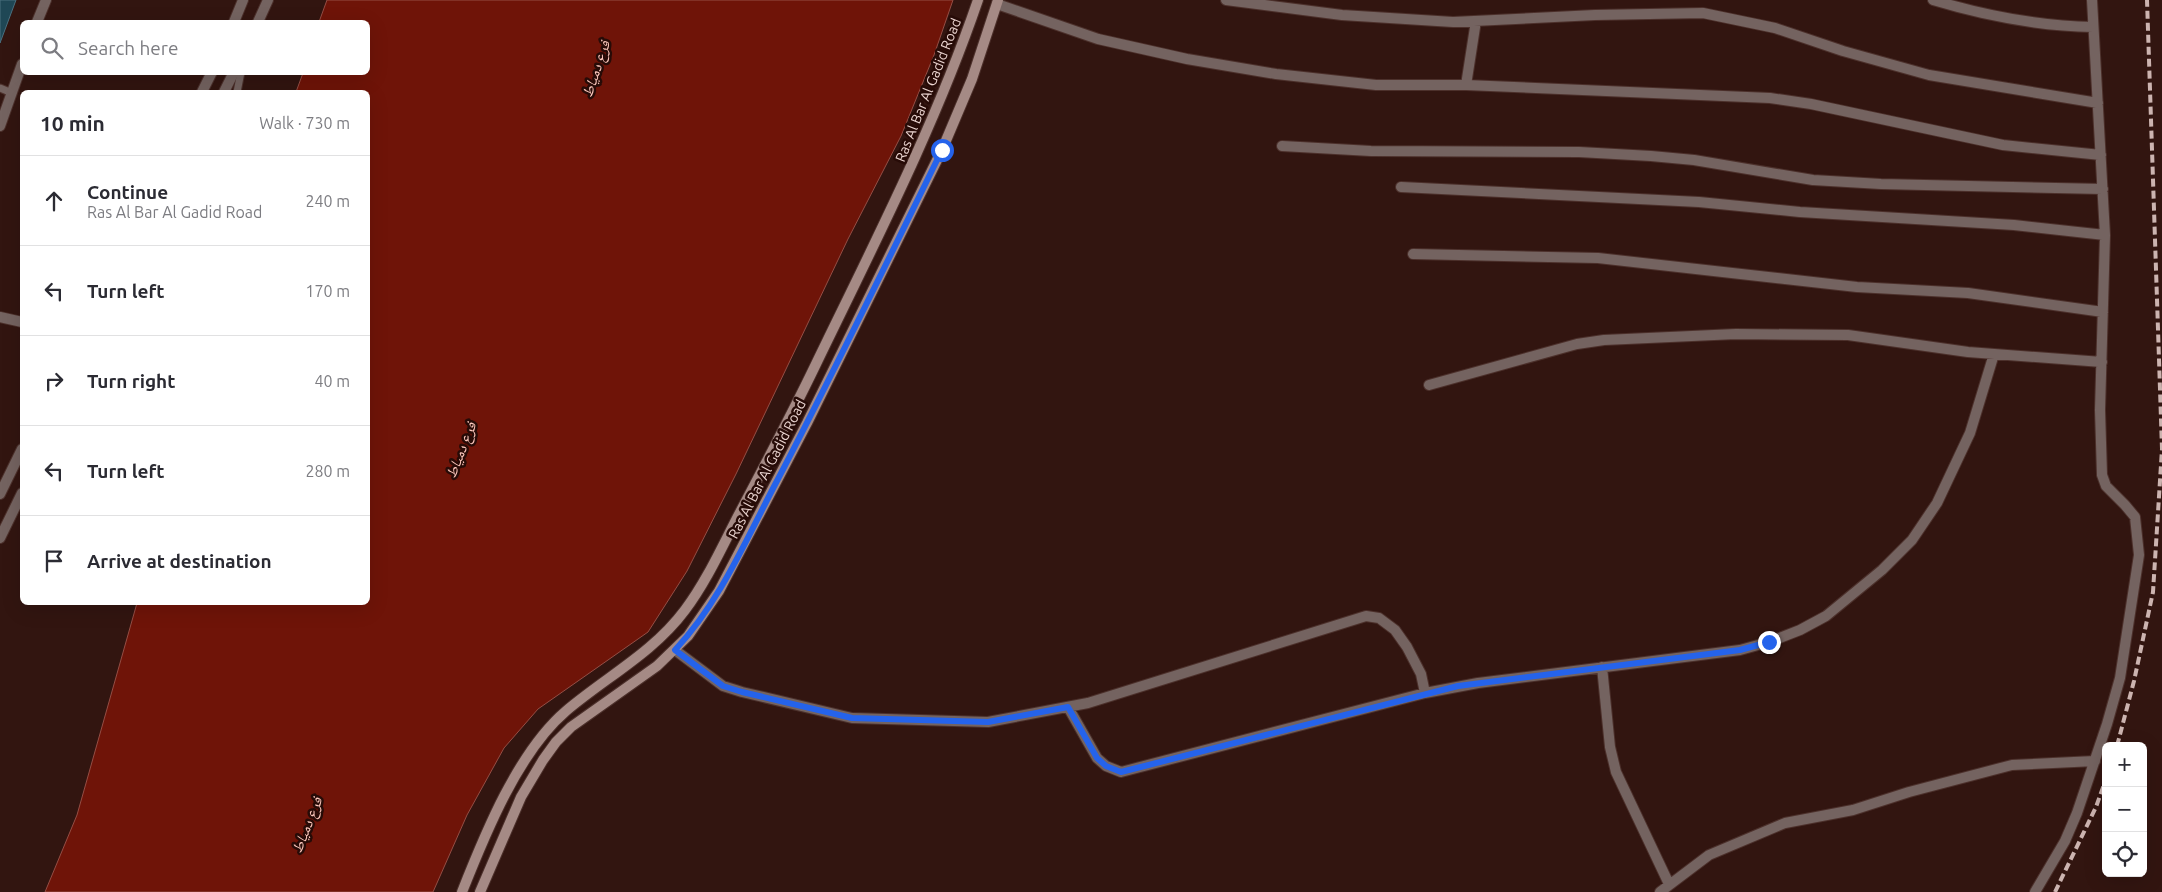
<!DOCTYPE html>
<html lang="en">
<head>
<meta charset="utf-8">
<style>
	:root { --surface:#fff; --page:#f2f2f3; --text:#2b2b33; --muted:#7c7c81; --line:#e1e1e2 }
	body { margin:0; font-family:Ubuntu,"Noto Naskh Arabic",sans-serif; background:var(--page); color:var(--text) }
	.controls { position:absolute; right:15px; bottom:15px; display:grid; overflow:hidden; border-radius:8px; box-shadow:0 5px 20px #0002 }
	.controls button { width:45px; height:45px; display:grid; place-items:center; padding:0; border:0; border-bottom:1px solid var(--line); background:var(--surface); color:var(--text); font:25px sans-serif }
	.stop { position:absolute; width:15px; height:15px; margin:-11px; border:4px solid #2563eb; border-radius:50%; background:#fff }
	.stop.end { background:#2563eb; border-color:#fff; box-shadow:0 1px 5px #0008 }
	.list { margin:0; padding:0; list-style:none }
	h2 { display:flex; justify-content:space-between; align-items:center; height:65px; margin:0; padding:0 20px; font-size:21px }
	h2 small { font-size:16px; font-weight:400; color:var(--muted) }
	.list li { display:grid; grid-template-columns:32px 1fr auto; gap:15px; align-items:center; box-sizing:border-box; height:90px; padding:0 20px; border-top:1px solid var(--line) }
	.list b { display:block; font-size:19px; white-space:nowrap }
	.list p { margin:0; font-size:16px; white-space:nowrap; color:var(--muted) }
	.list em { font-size:16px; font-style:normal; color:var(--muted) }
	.icon { flex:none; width:28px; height:28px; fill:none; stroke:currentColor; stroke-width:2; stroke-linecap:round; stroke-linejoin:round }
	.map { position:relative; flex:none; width:2162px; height:892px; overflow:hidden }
	.search { position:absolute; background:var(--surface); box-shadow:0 5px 20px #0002; left:20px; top:20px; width:350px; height:55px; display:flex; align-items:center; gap:12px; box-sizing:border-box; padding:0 18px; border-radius:8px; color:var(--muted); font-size:19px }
	.panel { position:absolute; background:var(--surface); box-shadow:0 5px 20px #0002; left:20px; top:90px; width:350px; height:515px; border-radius:8px }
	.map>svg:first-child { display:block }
	.water { fill:#6f1408; stroke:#954e45 }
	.building { fill:#1f4755; stroke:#4a707f }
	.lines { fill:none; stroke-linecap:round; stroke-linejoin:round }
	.service-casing { stroke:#4c302b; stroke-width:9 }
	.minor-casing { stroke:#4c302b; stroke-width:12 }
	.tertiary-casing { stroke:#4c302b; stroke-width:12 }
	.secondary-casing { stroke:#4c302b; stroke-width:12 }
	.service { stroke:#746360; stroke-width:7 }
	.minor { stroke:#746360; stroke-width:10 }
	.tertiary { stroke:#746360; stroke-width:10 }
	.secondary { stroke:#a58a85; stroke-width:10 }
	.rail { stroke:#ccb4b0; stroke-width:4; stroke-dasharray:8 4; stroke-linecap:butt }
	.route { stroke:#2563eb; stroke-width:6 }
	.labels { text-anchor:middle; stroke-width:5; stroke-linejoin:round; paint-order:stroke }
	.street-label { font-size:14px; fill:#edd7d3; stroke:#270b07 }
	.water-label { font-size:15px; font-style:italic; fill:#fdc8bd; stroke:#270b07 }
</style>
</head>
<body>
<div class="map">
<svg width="2162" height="892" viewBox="0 0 2162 892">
	<rect width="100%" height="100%" fill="#321510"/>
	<path class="water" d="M327 0H953L934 55 901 136 848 239 736 474 687 571 648 632 538 709 504 748 467 815 433 892H45L77 815 137 603 368 602V92H296L303 73 368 72V22H319Z"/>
	<path class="building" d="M0 0H16L0 43Z"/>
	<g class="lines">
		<defs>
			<path id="service" d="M0 88 12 93
				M237 92 241 72"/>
			<path id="minor" d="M1226 0 1342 15 1453 22 1595 15 1703 13 1775 28 1843 51 1929 75 2098 103
				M1933 0C1986 16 2038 26 2093 27
				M997 4 1098 39 1187 59 1276 74 1376 85H1466L1770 98 1811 104 2003 145 2101 155
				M1466 85 1476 21
				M1282 146 1371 151 1579 152 1651 156 1694 160 1813 180 1881 184 2103 189
				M1401 187 1699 202 1800 212 2014 225 2105 235
				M1413 254 1598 258 1857 287 1968 293 2103 312
				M0 317 22 322
				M1429 385 1577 344 1604 340 1736 334 1848 335 1968 352 2102 362
				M675 650 723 686 742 692 852 718 988 722 1088 703 1366 616 1379 618 1395 630 1407 647 1421 674 1425 693 1478 683 1740 650 1769 642 1800 630 1826 616 1882 570 1912 540 1937 503 1970 433 1994 354
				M1602 667 1610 747 1616 772 1669 884
				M1068 707 1097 758 1106 766 1121 772 1425 693
				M1660 892 1709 855 1785 823 1853 810 1909 792 2012 765 2095 761
				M2035 892 2065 841 2077 813 2107 724 2120 678 2139 555 2135 517 2125 505 2106 486 2102 475 2100 410 2105 235 2092 0"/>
			<path id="tertiary" d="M37 22 46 0
				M234 22 243 0
				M258 22 268 0
				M202 92 212 72
				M224 92 234 72
				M0 126 22 64
				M0 494 22 449
				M0 538 22 493"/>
			<path id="secondary" d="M462 892C485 834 518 752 566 711 606 677 653 653 685 610 706 582 721 549 737 518 764 467 791 416 816 364 874 244 935 126 978 0
				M480 892 521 797 543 760 556 742 571 727 657 666 688 636 719 591 807 423 942 150 972 79 998 0"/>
		</defs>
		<use href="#service" class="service-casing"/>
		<use href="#minor" class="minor-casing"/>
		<use href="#tertiary" class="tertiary-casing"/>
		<use href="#secondary" class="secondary-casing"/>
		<use href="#service" class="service"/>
		<use href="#minor" class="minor"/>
		<use href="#tertiary" class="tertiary"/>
		<use href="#secondary" class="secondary"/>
		<path class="rail" d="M2117 746 2134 681 2153 592 2162 449 2147 0
			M2055 892 2096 807 2106 779"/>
	</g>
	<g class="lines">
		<path class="route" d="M942 150C888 260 835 370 778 479 747 537 721 601 675 650L723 686 742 692 852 718 988 722 1068 707 1097 758 1106 766 1121 772 1458 686 1740 650 1769 642"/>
	</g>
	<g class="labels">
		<g class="street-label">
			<text transform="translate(928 90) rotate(-68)" y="5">Ras Al Bar Al Gadid Road</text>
			<text transform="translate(767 469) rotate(-63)" y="5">Ras Al Bar Al Gadid Road</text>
		</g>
		<g class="water-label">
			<text transform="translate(596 69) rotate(-71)" y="5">فرع دمياط</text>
			<text transform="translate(461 450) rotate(-68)" y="5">فرع دمياط</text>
			<text transform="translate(307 825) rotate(-68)" y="5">فرع دمياط</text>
		</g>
	</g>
</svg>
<div class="controls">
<button>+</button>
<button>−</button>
<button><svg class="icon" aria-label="locate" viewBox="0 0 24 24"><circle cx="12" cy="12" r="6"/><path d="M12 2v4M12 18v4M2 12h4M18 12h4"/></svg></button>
</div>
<div class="stop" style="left:942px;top:150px"></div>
<div class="stop end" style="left:1769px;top:642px"></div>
<div class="search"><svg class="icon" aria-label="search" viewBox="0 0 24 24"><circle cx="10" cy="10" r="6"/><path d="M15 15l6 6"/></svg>Search here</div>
<section class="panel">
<h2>10 min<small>Walk · 730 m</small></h2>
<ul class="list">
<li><svg class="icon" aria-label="ahead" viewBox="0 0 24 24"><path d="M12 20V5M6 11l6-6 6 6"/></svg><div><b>Continue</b><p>Ras Al Bar Al Gadid Road</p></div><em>240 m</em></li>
<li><svg class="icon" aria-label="left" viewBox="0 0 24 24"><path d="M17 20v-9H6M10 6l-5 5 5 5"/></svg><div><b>Turn left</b></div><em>170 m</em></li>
<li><svg class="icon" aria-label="right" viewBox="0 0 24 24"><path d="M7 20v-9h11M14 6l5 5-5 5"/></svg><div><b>Turn right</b></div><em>40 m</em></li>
<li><svg class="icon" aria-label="left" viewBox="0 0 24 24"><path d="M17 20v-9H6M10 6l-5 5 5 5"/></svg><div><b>Turn left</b></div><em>280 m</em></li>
<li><svg class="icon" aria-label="arrive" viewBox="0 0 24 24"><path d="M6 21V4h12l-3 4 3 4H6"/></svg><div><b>Arrive at destination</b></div></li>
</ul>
</section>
</div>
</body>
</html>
